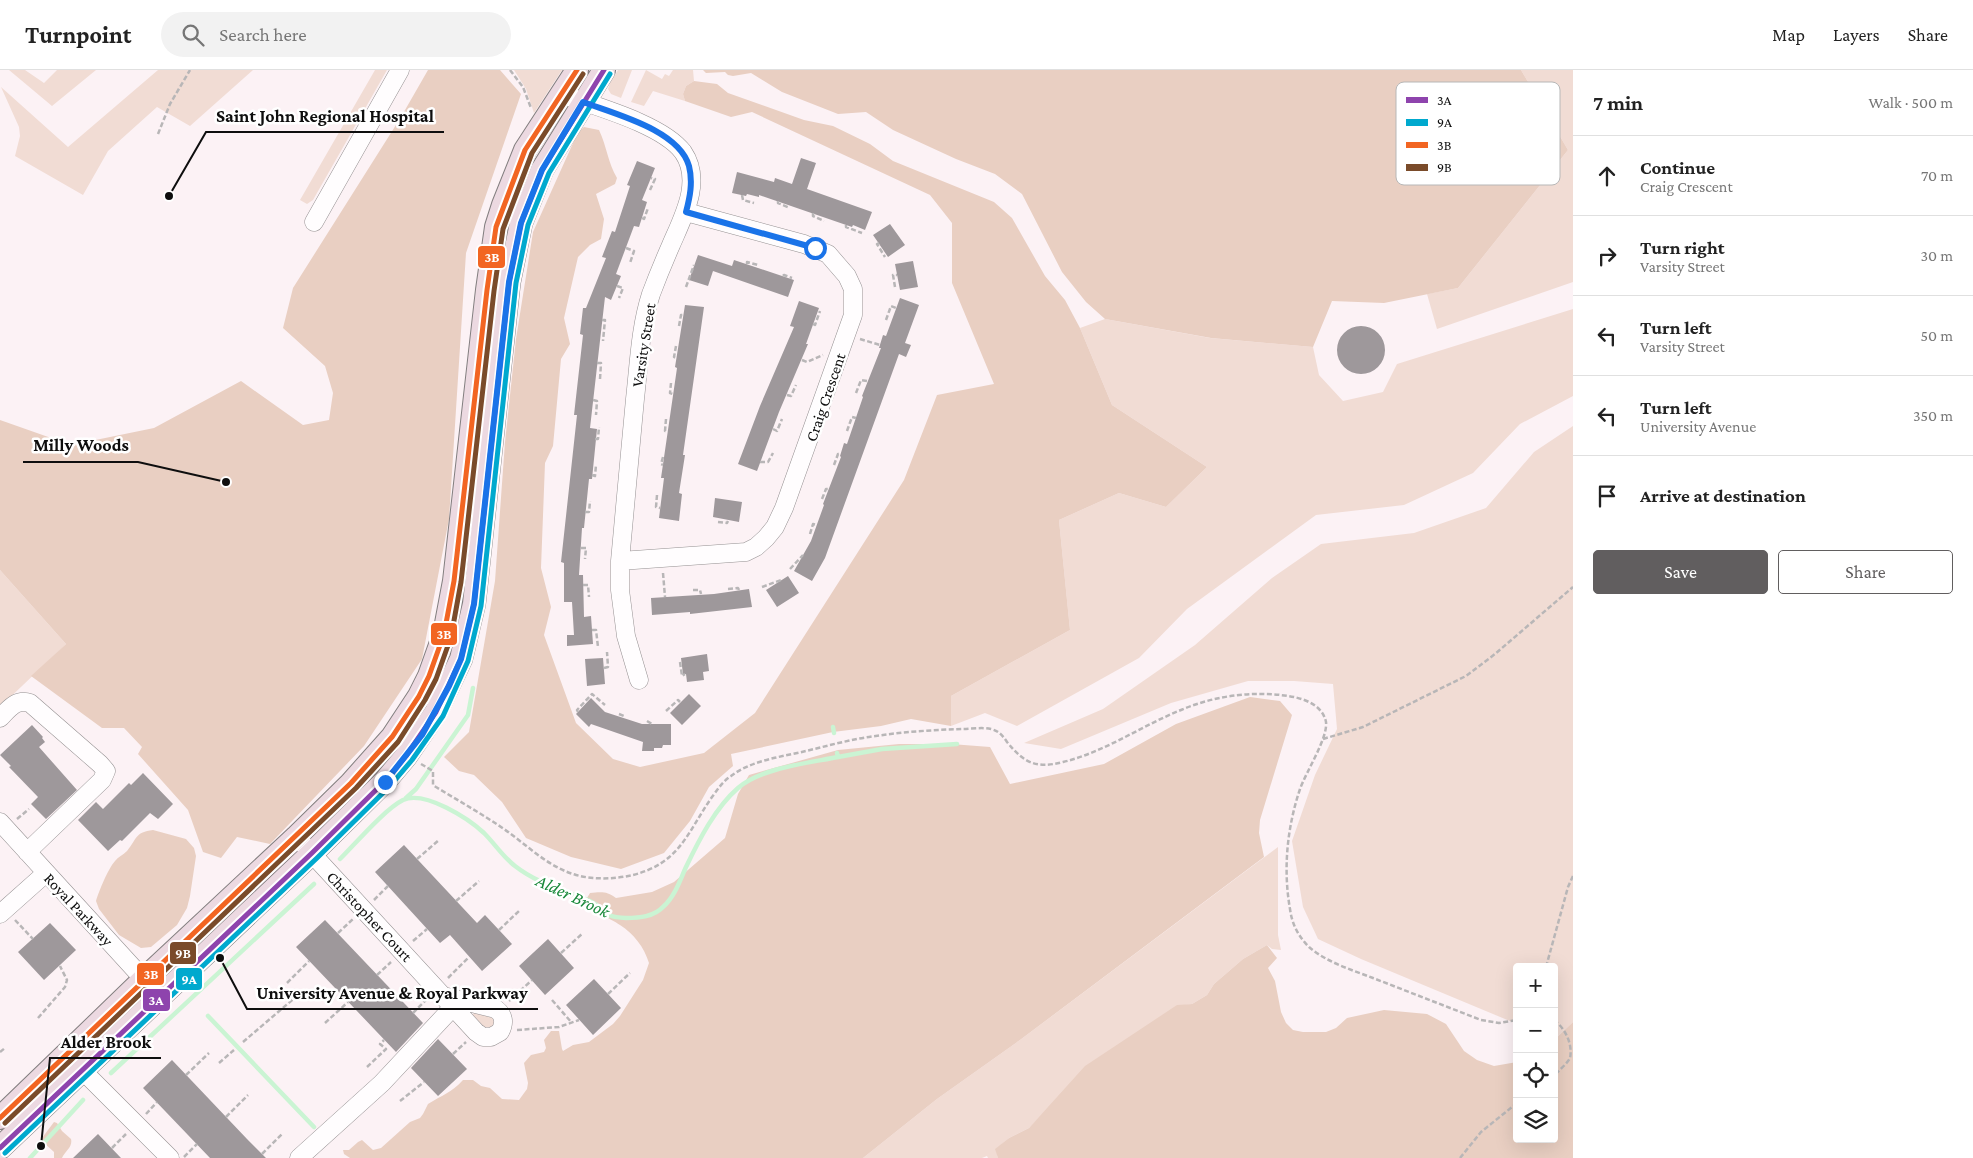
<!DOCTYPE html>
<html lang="en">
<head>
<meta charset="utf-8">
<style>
	:root { --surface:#fff; --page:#f2f2f2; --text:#222; --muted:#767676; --line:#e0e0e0; --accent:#615e5f }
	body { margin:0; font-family:"Crimson Pro",serif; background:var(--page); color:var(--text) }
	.controls { position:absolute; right:15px; bottom:15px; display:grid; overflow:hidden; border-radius:5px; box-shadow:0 5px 20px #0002 }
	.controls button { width:45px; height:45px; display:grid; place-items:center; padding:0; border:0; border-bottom:1px solid var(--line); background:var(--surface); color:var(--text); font:25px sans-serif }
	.stop { position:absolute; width:15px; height:15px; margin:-11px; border:4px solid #1a73e8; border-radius:50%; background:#fff }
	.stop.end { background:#1a73e8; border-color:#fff; box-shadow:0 1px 5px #0008 }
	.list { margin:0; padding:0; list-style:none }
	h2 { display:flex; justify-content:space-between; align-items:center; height:65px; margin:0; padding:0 20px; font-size:21px }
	h2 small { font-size:16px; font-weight:400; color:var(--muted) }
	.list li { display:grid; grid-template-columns:32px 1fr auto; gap:15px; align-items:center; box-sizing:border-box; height:80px; padding:0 20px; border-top:1px solid var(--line) }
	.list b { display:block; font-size:19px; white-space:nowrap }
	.list p { margin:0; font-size:16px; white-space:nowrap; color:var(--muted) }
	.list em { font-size:16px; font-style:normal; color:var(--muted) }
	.actions { display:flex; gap:10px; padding:15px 20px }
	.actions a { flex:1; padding:11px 0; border:1px solid var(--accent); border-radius:5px; text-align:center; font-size:18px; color:var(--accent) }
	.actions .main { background:var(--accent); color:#fff }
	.icon { flex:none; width:28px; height:28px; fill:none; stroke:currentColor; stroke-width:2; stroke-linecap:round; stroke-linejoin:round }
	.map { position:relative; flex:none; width:1573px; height:1088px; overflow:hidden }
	header { display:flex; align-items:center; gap:30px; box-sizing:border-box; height:70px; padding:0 25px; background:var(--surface); border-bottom:1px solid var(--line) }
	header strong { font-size:24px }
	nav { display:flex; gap:28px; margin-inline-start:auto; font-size:18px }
	.search { width:350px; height:45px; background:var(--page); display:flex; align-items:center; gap:12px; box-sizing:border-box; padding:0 18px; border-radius:28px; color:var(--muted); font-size:19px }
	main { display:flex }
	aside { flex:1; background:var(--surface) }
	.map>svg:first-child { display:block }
	.green { fill:#f1dcd4 }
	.forest { fill:#e9cfc2 }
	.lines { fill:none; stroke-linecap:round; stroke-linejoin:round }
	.stream { stroke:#caf4d3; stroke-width:4.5 }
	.building { fill:#9e989b }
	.minor-casing { stroke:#959192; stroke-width:19 }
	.major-casing { stroke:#827e7f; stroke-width:24 }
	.path { stroke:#b8b6b7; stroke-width:2.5; stroke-dasharray:5 2.5; stroke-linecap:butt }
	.minor { stroke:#fffdfe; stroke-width:18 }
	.major { stroke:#ecd9e1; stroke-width:22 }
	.bus-1-casing { stroke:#fff; stroke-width:9 }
	.bus-2-casing { stroke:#fff; stroke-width:9 }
	.bus-3-casing { stroke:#fff; stroke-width:9 }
	.bus-4-casing { stroke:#fff; stroke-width:9 }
	.bus-1 { stroke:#8e44ad; stroke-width:5 }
	.bus-2 { stroke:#00a9ce; stroke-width:5 }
	.bus-3 { stroke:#f26522; stroke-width:5 }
	.bus-4 { stroke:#7a4b2a; stroke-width:5 }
	.route { stroke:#1a73e8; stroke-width:6 }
	.labels { text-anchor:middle; stroke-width:5; stroke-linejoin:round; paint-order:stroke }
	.street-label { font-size:16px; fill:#0e0e0e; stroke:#fff }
	.water-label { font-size:18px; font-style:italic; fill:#19883a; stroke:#fff }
	.key { fill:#fff; stroke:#b7b7b7; stroke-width:1 }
	.key-label { font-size:14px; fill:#0e0e0e }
	.leader { fill:none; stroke:#0e0e0e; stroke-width:2 }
	.callout-dot { fill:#0e0e0e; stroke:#fff; stroke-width:2 }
	.callout-label { font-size:18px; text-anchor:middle; font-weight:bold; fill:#0e0e0e; stroke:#fff; stroke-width:5; stroke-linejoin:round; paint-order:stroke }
	.line-badge { stroke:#fff; stroke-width:2 }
	.badge-label { font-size:14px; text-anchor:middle; font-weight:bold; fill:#fff }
</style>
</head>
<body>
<header>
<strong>Turnpoint</strong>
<div class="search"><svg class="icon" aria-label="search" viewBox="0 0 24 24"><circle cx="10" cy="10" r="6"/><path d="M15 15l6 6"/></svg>Search here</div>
<nav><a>Map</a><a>Layers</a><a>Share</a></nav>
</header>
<main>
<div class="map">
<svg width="1573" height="1088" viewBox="0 0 1573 1088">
	<rect width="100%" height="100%" fill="#fcf2f5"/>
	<path class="green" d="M9 0H25L44 13 57 0H96L52 36Z
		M158 0H253L190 56 157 37 108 81 83 125 15 86 20 66 19 57 1 17 68 77Z
		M375 0H387L313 130 307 134 300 130Z
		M514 0H562L534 43 526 19Z
		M618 0H632L621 28 611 24 608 19 610 13Z
		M646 0 662 9 665 4 669 6 673 0H693L694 11 686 16 683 24 685 31 653 21 644 36 631 32Z
		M1521 0H1573V212L1437 259 1427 224 1458 218 1568 80Z
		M1573 239V326L1520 354 1473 403 1404 435 1316 445 1187 539 1139 588 1017 656 985 643 951 656V626L1070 560 1059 450 1119 423 1166 437 1207 397 1112 335 1080 258 1105 249 1210 268 1313 277 1319 305 1343 331 1383 322 1397 294Z
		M1573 356V952L1554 970V897H1517V954L1361 889 1318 869 1303 837 1292 771 1315 705 1337 659 1333 614 1294 611H1248L1171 633 1061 679 1024 673 1103 639 1195 575 1272 508 1321 474 1414 463 1486 438 1534 382Z
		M0 500 66 574 0 637Z
		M1278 777V865L1281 880 1272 879 1267 875 1243 889 1214 914 1207 925 1192 934 1177 936 1052 1034 1029 1058 1009 1068 996 1079 998 1088H988L987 1086 982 1088H863L937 1029 1020 970Z
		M474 942 493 948 494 953 492 957H484L473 945Z"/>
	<path class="forest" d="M428 0H500L521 24 466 183 449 449 422 589 364 676 270 774 237 767 221 788 203 782 188 740 138 684 142 677 124 658H102L31 606 66 574 0 500V350L71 375 154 358 241 311 303 355 329 350 333 323 325 296 283 258 293 218 401 47Z
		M703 0H1521L1568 80 1458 218 1384 233 1332 231 1313 277 1211 268 1105 249 1086 232 1062 202 1022 124 995 104 956 89 893 60 866 42 838 44 782 22 751 3 733 6 728 5 725 2 706 3Z
		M694 11 717 14 728 23 804 50 833 56 870 74 893 91 994 132 1012 148 1045 206 1065 230 1080 258 1112 335 1207 397 1166 437 1119 423 1059 450 1070 560 951 626V656L911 649 881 656 833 662 731 684 733 696 709 717 690 751 664 783 621 799 571 787 526 768 502 732 474 705 459 701 444 687 469 662 495 511 505 372 516 269 533 162 578 62 584 57 599 60C607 77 608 93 617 108L615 114 596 124 604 149 601 169 590 175 578 187 564 248 570 274 561 289 553 376 545 393 541 498 551 537 544 565 576 653 613 689 640 697 704 683 755 643 904 410 937 325 994 314 952 213V153L930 125 752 42 731 47 685 31 683 24 686 16Z
		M1250 627 1280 631 1292 645 1260 750 1259 763 1264 787 1020 970 937 1029 863 1088H350L344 1084 343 1080H349L358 1072 362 1070 373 1080 381 1078 410 1052 420 1048 423 1044 428 1034C442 1025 451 1023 463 1010H473L481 1016 490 1018 502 1029 519 1030 527 1019 528 1013 524 993 531 985 544 982 546 978 544 970 551 961H559L562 979 563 981 573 975 589 972 613 954 620 946 643 910 649 893C644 877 634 864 620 855 610 848 590 841 587 828L590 823C601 822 607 821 616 828L652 822 674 812 725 768 738 724 749 705 838 680 899 674H951L990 677 1010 714 1104 694 1176 654Z
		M153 760 186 769 194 778 196 786 190 826 187 838 177 855 151 877 141 878 119 865 99 839 96 831C99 821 108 799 115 791 118 787 123 785 127 781 137 769 135 762 153 760Z
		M1267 875 1277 888 1268 898 1275 911 1281 942 1286 953 1293 960 1303 962H1326L1336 958 1347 948 1384 940 1427 944 1446 954 1464 981 1477 990 1494 996 1517 992V1069H1554V970L1573 952V1088H998L995 1079 1009 1068 1029 1058 1085 996 1177 935 1192 934 1207 925 1214 914 1243 889Z
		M54 1052 57 1053 62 1061 71 1069C73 1077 65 1081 62 1088H54V1082L43 1072 42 1068Z"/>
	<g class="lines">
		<path class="stream" d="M833 657 834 663
			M838 687 882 679 957 674
			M406 728 416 719 468 645 473 618
			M340 789C356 773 385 739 403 730 425 720 469 749 484 763 495 774 503 787 515 796 538 814 564 820 590 831 607 839 600 847 626 848 639 848 654 847 664 836 675 826 680 810 686 797 699 770 715 738 738 718 761 698 808 693 838 687L837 683
			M208 946 314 1057
			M111 1003 314 814
			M40 1075 41 1076 83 1030
			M30 1088 41 1076"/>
	</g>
	<path class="building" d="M801 88 816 93 807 119 872 142 865 160 853 155 852 157 759 125V127L747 124 746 126 732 123 737 102 774 112 775 108 792 114Z
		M637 91 655 98 642 130 647 132 639 157 634 156 616 204 621 206 611 230 605 227 590 358 597 359 592 409H589L584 458H582L579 505H583L584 547 591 546 593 574 567 576V565H574L572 532H564V493L561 492 577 345H574L583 265 580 264 583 238H586L606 188 602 187 612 161 615 162 630 116 627 115Z
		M890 154 905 175 888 187 873 165Z
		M698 185 732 196 734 190 794 210 788 227 713 201 708 216 689 210Z
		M913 191 918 217 900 220 895 194Z
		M900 228 919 235 905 273 911 275 906 287 899 284 825 488 812 511 794 501 811 471 824 435 823 434 841 387 840 386 844 373 847 374 863 327 862 326 881 278H879L883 265 886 266Z
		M799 231 819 238 806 274H808L779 342 757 401 738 394 760 336 794 257 790 256Z
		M685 235 704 237 683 385H685L679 423 682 424 679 451 659 448 664 408H661L677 298 675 297Z
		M1337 280a24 24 0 1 1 48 0a24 24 0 1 1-48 0Z
		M715 428 742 432 739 452 713 447Z
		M788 506 799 523 777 537 766 520Z
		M749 519 752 537 690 544V542L652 545 651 528 714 524Z
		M707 584 709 601 703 602 704 610 687 612 686 604H683L681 588Z
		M603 588 605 614 587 616 585 589Z
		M689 624 701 636 682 655 670 643Z
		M591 628 605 642 642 654H671V675H663L662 678H654V681H642L643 672 591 654 589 657 576 644Z
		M32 655 43 667 42 668 45 672 39 677 77 720 46 749 31 734 38 727 9 697 11 696 0 685Z
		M143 703 173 734 158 749 150 743 122 771 120 770 108 781 78 750 96 732 103 739 129 713 131 715Z
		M404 775 477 853 485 845 512 874 482 901 450 865 440 873 375 802Z
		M325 850 423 953 396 982 296 877Z
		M50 853 76 880 44 910 18 882Z
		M548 869 574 898 545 925 519 896Z
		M594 909 621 938 593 965 566 935Z
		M438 969 467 999 438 1026 411 998Z
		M172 990 247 1069 266 1088H210L143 1018Z
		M98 1064 121 1088H73Z"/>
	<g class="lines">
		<defs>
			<path id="minor" d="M561 24C594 36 662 54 683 82 703 111 683 147 671 175 664 191 657 208 651 224 640 258 639 294 635 329 630 383 625 436 620 491V520L626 566 639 610
				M314 152 400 0
				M620 491 746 482 756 477 766 468 775 457 784 438 853 245V219L847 206 828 184 804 174 686 142
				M0 648C8 640 16 628 30 633L100 694 106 701 102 710 27 782
				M0 752 159 926
				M303 774 476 962 483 967H491L500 962C505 953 504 945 496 939L443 926
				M0 844 46 803
				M74 992 170 1088
				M299 1088 382 1013 453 937"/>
			<path id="major" d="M0 1048 144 909 296 767 351 713 392 667 419 626 429 606 444 564 454 511 487 220 496 157 503 135 525 80 577 0
				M0 1078 312 783 385 711 406 686 436 642 461 589 474 534 509 212 521 153 542 100 604 0"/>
		</defs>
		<use href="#minor" class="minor-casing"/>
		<use href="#major" class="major-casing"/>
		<path class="path" d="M510 0 523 17 531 38
			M158 64 170 34 190 0
			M650 120 655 109 651 108
			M742 125 743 130 754 133
			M778 131V133L790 138
			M813 143V146L824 151
			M642 148 644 149 648 138
			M846 155V157L862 163
			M879 173 877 174 885 187
			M626 178 634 181 630 193
			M747 194V192L758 195
			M783 206 784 205 792 208
			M617 216 623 218 619 228
			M686 217 694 195
			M895 217 893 205H897
			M602 250H605L603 271
			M886 250 891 236 896 238
			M813 254 815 255 820 241
			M679 256 681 245H684
			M860 269 880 275
			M676 276 674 287 676 288
			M802 290 807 292 823 285
			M597 293H601L600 309
			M671 313 670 323 673 324
			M856 323 861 310 867 311
			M787 325 791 326 796 315
			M593 330 597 331 596 345
			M666 349 665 361H668
			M773 359 777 361 782 349
			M847 361 852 347 856 348
			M595 369H598L599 357
			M663 387 661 394 663 395
			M760 392H768L773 383
			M834 395 838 384H840
			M592 405 595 406 596 395
			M657 425 656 437 660 438
			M822 429 826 419H828
			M585 442H589L590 431
			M718 452 727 453 728 451
			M810 464 813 454 817 455
			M581 478H586L585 489
			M790 499 803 485
			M663 503 665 527
			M583 515H588L589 527
			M762 517 781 510
			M728 519 738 518 739 520
			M693 520H700L701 524
			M592 560H596L598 577
			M680 592 682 606 685 604
			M604 598 608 597 607 582
			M666 641 678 630 680 632
			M578 642 577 640 592 624 605 635
			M619 644 624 646V648
			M647 651 652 654
			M1323 669 1363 657 1466 606 1495 584 1573 517
			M421 694 433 701V715L436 717C459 731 482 744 504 759 527 775 548 797 576 805 594 810 615 809 633 805 680 793 687 763 712 727 718 719 723 711 731 706 752 690 781 687 806 681 827 676 848 670 869 667 900 662 931 660 962 659 971 659 982 657 991 659 999 661 1003 666 1007 672 1024 693 1036 699 1063 692 1105 682 1141 656 1181 640 1216 625 1257 620 1294 627 1308 630 1323 637 1326 652 1328 668 1306 702 1300 719 1287 758 1283 799 1290 839 1292 854 1298 866 1309 877 1326 892 1352 900 1373 908 1409 922 1445 936 1481 950L1499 953 1517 950
			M17 749 29 739
			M417 789 439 770
			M374 830 388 816
			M456 831 479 811
			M15 850 33 869
			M499 860 520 840
			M338 863 353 849
			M413 871 427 859
			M561 883 583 863
			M1546 897 1568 817 1573 806
			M377 905 391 892
			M448 908 469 887
			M287 913 309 891
			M608 924 630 903
			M552 930 572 953
			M509 931 532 910
			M413 943 426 930
			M38 948 65 917 67 910 60 896
			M1554 950C1565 958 1573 974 1570 988 1567 994 1559 1000 1554 1006
			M325 953 348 932
			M517 960 559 957 579 950
			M243 972 298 925
			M0 982 5 978
			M453 984 466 972
			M219 993 234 980
			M367 997 386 979 380 974 384 970
			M186 1005 209 983
			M400 1031 424 1012
			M146 1044 157 1032
			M226 1047 248 1025
			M112 1078 126 1064
			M262 1084 283 1063
			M184 1087 197 1074
			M1460 1088 1481 1062 1517 1033"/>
		<use href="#minor" class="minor"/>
		<use href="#major" class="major"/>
		<defs>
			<path id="bus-1" d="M0 1078 312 783 385 711 406 686 436 642 461 589 474 534 509 212 521 153 542 100 604 0"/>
			<path id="bus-2" d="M5 1083 317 788 390 716 412 690 443 646 468 591 481 536 516 213 528 155 549 103 610 4"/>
			<path id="bus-3" d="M0 1048 351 713 392 667 419 626 429 606 444 564 454 511 487 220 496 157 525 80 577 0"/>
			<path id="bus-4" d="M5 1053 356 718 398 672 425 630 436 609 451 567 461 512 494 221 503 159 532 83 583 4"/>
		</defs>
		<use href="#bus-1" class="bus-1-casing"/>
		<use href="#bus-2" class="bus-2-casing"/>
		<use href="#bus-3" class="bus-3-casing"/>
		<use href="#bus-4" class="bus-4-casing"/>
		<use href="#bus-1" class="bus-1"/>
		<use href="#bus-2" class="bus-2"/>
		<use href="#bus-3" class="bus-3"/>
		<use href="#bus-4" class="bus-4"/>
	</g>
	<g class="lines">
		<path class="route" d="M385 712 422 665 449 616 461 589 474 534 509 212 521 153 542 100 583 32C615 44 679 60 689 96 693 112 690 127 686 142L815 178"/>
	</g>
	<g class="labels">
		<g class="street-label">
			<text transform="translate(643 275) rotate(-81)" y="6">Varsity Street</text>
			<text transform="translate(825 327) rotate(-71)" y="6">Craig Crescent</text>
			<text transform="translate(79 839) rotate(47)" y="6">Royal Parkway</text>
			<text transform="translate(370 846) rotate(47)" y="6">Christopher Court</text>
		</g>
		<g class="water-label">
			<text transform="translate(573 826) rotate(25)" y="6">Alder Brook</text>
		</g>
	</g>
	<rect x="1396" y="12" width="164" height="103" rx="8" class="key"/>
	<rect x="1406" y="27" width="22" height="6" fill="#8e44ad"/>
	<rect x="1406" y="49" width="22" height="7" fill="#00a9ce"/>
	<rect x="1406" y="72" width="22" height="6" fill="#f26522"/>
	<rect x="1406" y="94" width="22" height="7" fill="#7a4b2a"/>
	<g class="key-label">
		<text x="1437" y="35">3A</text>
		<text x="1437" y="57">9A</text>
		<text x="1437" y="80">3B</text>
		<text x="1437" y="102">9B</text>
	</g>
	<path class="leader" d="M169 126L206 62H444M226 412L138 392H23M220 888L247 939H538M41 1076L50 988H161"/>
	<g class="callout-dot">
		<circle cx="169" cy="126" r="5"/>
		<circle cx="226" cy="412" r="5"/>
		<circle cx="220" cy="888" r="5"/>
		<circle cx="41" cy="1076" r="5"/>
	</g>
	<g class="callout-label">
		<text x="325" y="52">Saint John Regional Hospital</text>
		<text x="81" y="381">Milly Woods</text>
		<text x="392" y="929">University Avenue &amp; Royal Parkway</text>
		<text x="106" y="978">Alder Brook</text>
	</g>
	<g class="line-badge">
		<rect x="477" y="175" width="29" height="24" rx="5" fill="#f26522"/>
		<rect x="430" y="552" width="28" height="24" rx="5" fill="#f26522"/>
		<rect x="169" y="871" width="28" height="24" rx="5" fill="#7a4b2a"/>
		<rect x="136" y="892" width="29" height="24" rx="5" fill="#f26522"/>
		<rect x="175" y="897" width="28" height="24" rx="5" fill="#00a9ce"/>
		<rect x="142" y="918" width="29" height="24" rx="5" fill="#8e44ad"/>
	</g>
	<g class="badge-label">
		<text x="492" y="192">3B</text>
		<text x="444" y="569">3B</text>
		<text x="183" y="888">9B</text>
		<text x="151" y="909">3B</text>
		<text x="189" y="914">9A</text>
		<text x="156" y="935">3A</text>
	</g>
</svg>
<div class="controls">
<button>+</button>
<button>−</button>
<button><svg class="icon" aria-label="locate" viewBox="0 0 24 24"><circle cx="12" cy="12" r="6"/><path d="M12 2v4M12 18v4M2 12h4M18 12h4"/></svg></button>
<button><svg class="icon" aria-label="layers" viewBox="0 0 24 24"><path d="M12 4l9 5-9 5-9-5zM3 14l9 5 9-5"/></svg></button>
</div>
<div class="stop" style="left:815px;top:178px"></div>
<div class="stop end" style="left:385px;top:712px"></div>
</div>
<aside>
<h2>7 min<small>Walk · 500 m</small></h2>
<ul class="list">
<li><svg class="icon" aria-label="ahead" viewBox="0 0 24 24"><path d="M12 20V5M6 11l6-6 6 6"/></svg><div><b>Continue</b><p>Craig Crescent</p></div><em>70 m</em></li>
<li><svg class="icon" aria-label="right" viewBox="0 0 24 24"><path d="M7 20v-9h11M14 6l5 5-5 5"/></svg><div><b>Turn right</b><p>Varsity Street</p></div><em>30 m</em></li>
<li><svg class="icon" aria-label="left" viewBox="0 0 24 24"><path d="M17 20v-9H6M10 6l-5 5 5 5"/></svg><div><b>Turn left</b><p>Varsity Street</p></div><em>50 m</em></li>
<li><svg class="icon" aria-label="left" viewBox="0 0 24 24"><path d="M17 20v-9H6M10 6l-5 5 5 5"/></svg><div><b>Turn left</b><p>University Avenue</p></div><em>350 m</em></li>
<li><svg class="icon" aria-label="arrive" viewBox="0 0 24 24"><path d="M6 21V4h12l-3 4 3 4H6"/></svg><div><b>Arrive at destination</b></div></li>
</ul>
<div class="actions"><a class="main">Save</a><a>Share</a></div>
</aside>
</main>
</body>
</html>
